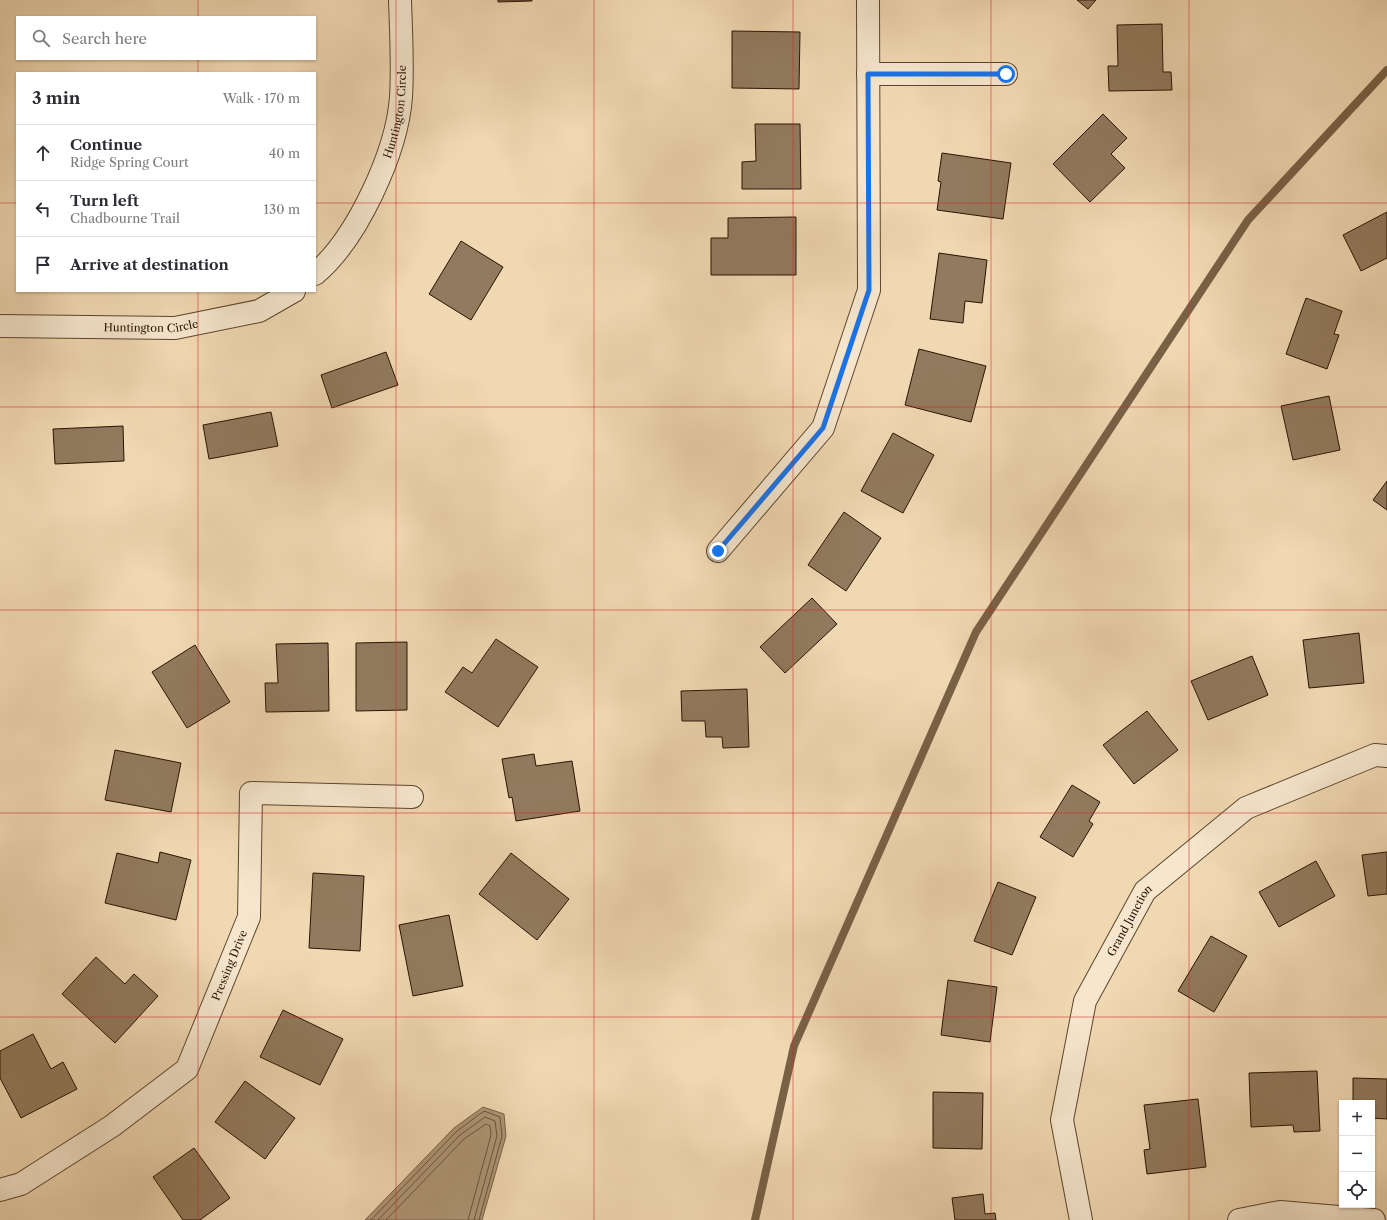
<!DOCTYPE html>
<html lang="en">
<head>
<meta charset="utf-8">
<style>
	:root { --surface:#fff; --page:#f2f2f3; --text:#2b2b33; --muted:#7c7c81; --line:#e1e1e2 }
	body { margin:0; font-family:"Libre Caslon Text",serif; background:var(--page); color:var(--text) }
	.controls { position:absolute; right:12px; bottom:12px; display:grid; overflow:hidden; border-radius:0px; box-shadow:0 1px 3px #0004 }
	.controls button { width:36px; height:36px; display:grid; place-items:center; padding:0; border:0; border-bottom:1px solid var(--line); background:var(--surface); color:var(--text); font:20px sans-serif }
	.stop { position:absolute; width:12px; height:12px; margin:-9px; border:3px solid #1a73e8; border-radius:50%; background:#fff }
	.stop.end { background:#1a73e8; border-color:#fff; box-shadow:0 1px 4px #0008 }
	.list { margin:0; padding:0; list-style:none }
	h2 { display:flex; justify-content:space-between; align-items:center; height:52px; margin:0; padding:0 16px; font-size:17px }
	h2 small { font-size:13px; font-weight:400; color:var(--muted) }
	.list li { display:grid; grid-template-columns:26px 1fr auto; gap:12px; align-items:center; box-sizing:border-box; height:56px; padding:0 16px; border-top:1px solid var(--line) }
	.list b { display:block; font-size:15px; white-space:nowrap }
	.list p { margin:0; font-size:13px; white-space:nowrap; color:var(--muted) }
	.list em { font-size:13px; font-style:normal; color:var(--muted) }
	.icon { flex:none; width:22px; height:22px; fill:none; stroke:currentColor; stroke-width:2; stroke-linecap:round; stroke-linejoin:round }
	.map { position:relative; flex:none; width:1387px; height:1220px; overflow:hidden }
	.search { position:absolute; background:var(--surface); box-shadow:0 1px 3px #0004; left:16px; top:16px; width:300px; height:44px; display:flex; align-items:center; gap:10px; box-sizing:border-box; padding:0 14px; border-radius:0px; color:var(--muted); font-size:15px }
	.panel { position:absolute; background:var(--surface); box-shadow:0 1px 3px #0004; left:16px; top:72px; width:300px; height:220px; border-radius:0px }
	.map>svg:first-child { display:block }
	.water { fill:#ad9575; stroke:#796146 }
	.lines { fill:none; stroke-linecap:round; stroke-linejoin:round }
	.shore { stroke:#6c543a; stroke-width:1 }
	.stream { stroke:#796146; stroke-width:8 }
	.building { fill:#917a5d; stroke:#2a1400 }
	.minor-casing { stroke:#5c452c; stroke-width:24 }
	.minor { stroke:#f5e6cd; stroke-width:22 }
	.route { stroke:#1a73e8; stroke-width:5 }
	.grid { fill:none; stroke:#d62828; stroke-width:1; stroke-opacity:0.55 }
	.labels { text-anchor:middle; stroke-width:3.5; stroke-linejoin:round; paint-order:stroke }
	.street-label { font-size:11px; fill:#2a1400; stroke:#f5e6cd }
</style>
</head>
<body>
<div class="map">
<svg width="1387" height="1220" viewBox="0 0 1387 1220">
	<rect width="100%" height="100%" fill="#f0d8b2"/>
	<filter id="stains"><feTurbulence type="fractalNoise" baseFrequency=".005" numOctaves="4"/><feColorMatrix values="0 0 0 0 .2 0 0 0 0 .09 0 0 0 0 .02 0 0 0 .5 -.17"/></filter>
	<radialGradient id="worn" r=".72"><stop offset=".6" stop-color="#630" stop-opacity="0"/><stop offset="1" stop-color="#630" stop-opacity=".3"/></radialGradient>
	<path class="water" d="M483 1107 504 1114 506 1136 482 1220H365L454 1128Z"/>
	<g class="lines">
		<path class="shore" d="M371 1220 457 1131 484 1111 500 1117 502 1136 479 1220
			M378 1220 460 1135 485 1117 495 1121 497 1136 474 1220
			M386 1220 464 1139 486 1124 490 1126 491 1135 468 1220"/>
		<path class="stream" d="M755 1220 794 1046 976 632 1248 220 1387 70"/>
	</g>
	<path class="building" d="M498 0H532V1L498 2Z
		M1077 0H1096L1088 9Z
		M1162 24 1163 72H1171L1172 90 1109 91 1108 66H1118L1117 25Z
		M732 31 800 32 799 89 732 88Z
		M1103 114 1127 138 1111 154 1125 168 1090 202 1053 164Z
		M755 124H800L801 189H742V162L756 161Z
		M942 153 1011 163 1003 219 937 210 941 182 938 181Z
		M1387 212V258L1361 271 1343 235Z
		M796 217V275H711V238H728V218Z
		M461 241 503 267 471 320 429 294Z
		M939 253 987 260 982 303 965 301 963 323 930 319Z
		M1306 298 1342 311 1334 334 1339 335 1327 369 1286 354Z
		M919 349 986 366 971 422 905 405Z
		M386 352 398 385 332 408 321 375Z
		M1329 396 1340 450 1293 460 1281 406Z
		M271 412 278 446 209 459 203 425Z
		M123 426 124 461 55 464 53 429Z
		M893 433 934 455 903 513 861 491Z
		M1387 481V510L1373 500Z
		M844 512 881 538 846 591 808 565Z
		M812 598 837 624 785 673 760 647Z
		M1359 633 1364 683 1309 688 1303 640Z
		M496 639 538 667 498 727 445 692 463 667 472 673Z
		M407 642V710L356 711V643Z
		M328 643 329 711 266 712 265 683H278L276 644Z
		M195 645 230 702 187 728 152 672Z
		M1252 656 1268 695 1208 720 1191 681Z
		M747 689 749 747 723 748 722 737H706L705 721H682L681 691Z
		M1147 711 1178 750 1134 784 1103 745Z
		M115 750 181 763 171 812 105 800Z
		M534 754 536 766 572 761 580 811 516 821 512 797 509 798 502 759Z
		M1072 785 1100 802 1089 821 1093 824 1073 857 1040 837Z
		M160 852 191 860 176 920 105 903 117 853 158 863Z
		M1387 852V894L1368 896 1362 855Z
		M511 853 569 899 537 940 479 894Z
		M1316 861 1335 896 1279 927 1259 892Z
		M313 873 364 876 360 951 309 948Z
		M998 882 1036 897 1012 955 974 941Z
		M449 915 463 986 413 996 399 925Z
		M1211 936 1247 956 1214 1012 1178 991Z
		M96 957 125 984 134 974 158 996 115 1043 62 994Z
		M948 980 997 987 990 1042 941 1035Z
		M283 1010 343 1039 320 1085 260 1057Z
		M33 1034 51 1069 63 1062 77 1089 21 1118 0 1078V1051Z
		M1317 1071 1320 1131 1294 1132 1293 1125 1251 1127 1249 1073Z
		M1353 1078 1387 1079V1119L1372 1118V1103H1353Z
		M245 1081 295 1118 265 1159 215 1122Z
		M933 1092 983 1093 982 1149 933 1148Z
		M1198 1099 1206 1167 1147 1174 1144 1150 1150 1149 1144 1105Z
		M194 1148 230 1198 200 1220H183L153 1177Z
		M983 1194 985 1214 995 1213 996 1220H955L952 1198Z"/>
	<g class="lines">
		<defs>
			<g id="minor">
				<path d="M868 74H1006"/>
				<path id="s1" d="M315 274C357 239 397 152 401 97 403 65 401 32 400 0"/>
				<path id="s2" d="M0 326 175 328 259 311 294 291"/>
				<path d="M718 551 823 428 869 290 868 0"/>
				<path id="s3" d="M0 1190 21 1184 112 1126 187 1069 249 917 251 793 412 797"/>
				<path id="s4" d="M1081 1220 1062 1120 1085 1001 1145 891 1246 808 1375 755 1387 756"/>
				<path d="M1239 1220 1280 1212 1374 1220"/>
			</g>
		</defs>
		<use href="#minor" class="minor-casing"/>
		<use href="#minor" class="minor"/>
	</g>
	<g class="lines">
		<path class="route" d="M718 551 823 428 869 290 868 74H1006"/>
	</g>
	<path class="grid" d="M198 0V17M396 0V1220M594 0V1220M793 0V1220M991 0V1220M1189 0V1220M198 59V73M0 203H17M315 203H1387M198 291V1220M0 407H1387M0 610H1387M0 813H1387M0 1017H1387"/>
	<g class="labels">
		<g class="street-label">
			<text dy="4" stroke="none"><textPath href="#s1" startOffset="185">Huntington Circle</textPath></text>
			<text dy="4" stroke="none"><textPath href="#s2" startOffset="151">Huntington Circle</textPath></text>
			<text dy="4" stroke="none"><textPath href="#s4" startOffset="315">Grand Junction</textPath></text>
			<text dy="4" stroke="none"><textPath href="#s3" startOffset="336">Pressing Drive</textPath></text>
		</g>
	</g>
	<rect width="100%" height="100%" filter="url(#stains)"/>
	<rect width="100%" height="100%" fill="url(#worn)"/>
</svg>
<div class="controls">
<button>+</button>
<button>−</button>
<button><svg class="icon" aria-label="locate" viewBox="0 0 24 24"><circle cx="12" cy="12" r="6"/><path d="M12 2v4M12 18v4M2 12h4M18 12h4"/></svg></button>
</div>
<div class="stop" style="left:1006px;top:74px"></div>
<div class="stop end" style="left:718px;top:551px"></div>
<div class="search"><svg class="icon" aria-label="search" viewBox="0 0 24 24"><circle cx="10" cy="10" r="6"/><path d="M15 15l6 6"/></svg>Search here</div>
<section class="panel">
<h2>3 min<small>Walk · 170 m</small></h2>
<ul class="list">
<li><svg class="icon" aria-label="ahead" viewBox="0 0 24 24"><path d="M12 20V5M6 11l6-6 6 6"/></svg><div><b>Continue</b><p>Ridge Spring Court</p></div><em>40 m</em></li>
<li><svg class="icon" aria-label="left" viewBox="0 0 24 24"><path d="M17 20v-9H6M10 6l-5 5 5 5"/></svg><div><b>Turn left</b><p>Chadbourne Trail</p></div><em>130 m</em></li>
<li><svg class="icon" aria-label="arrive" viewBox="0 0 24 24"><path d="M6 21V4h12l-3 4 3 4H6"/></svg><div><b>Arrive at destination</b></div></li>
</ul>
</section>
</div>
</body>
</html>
